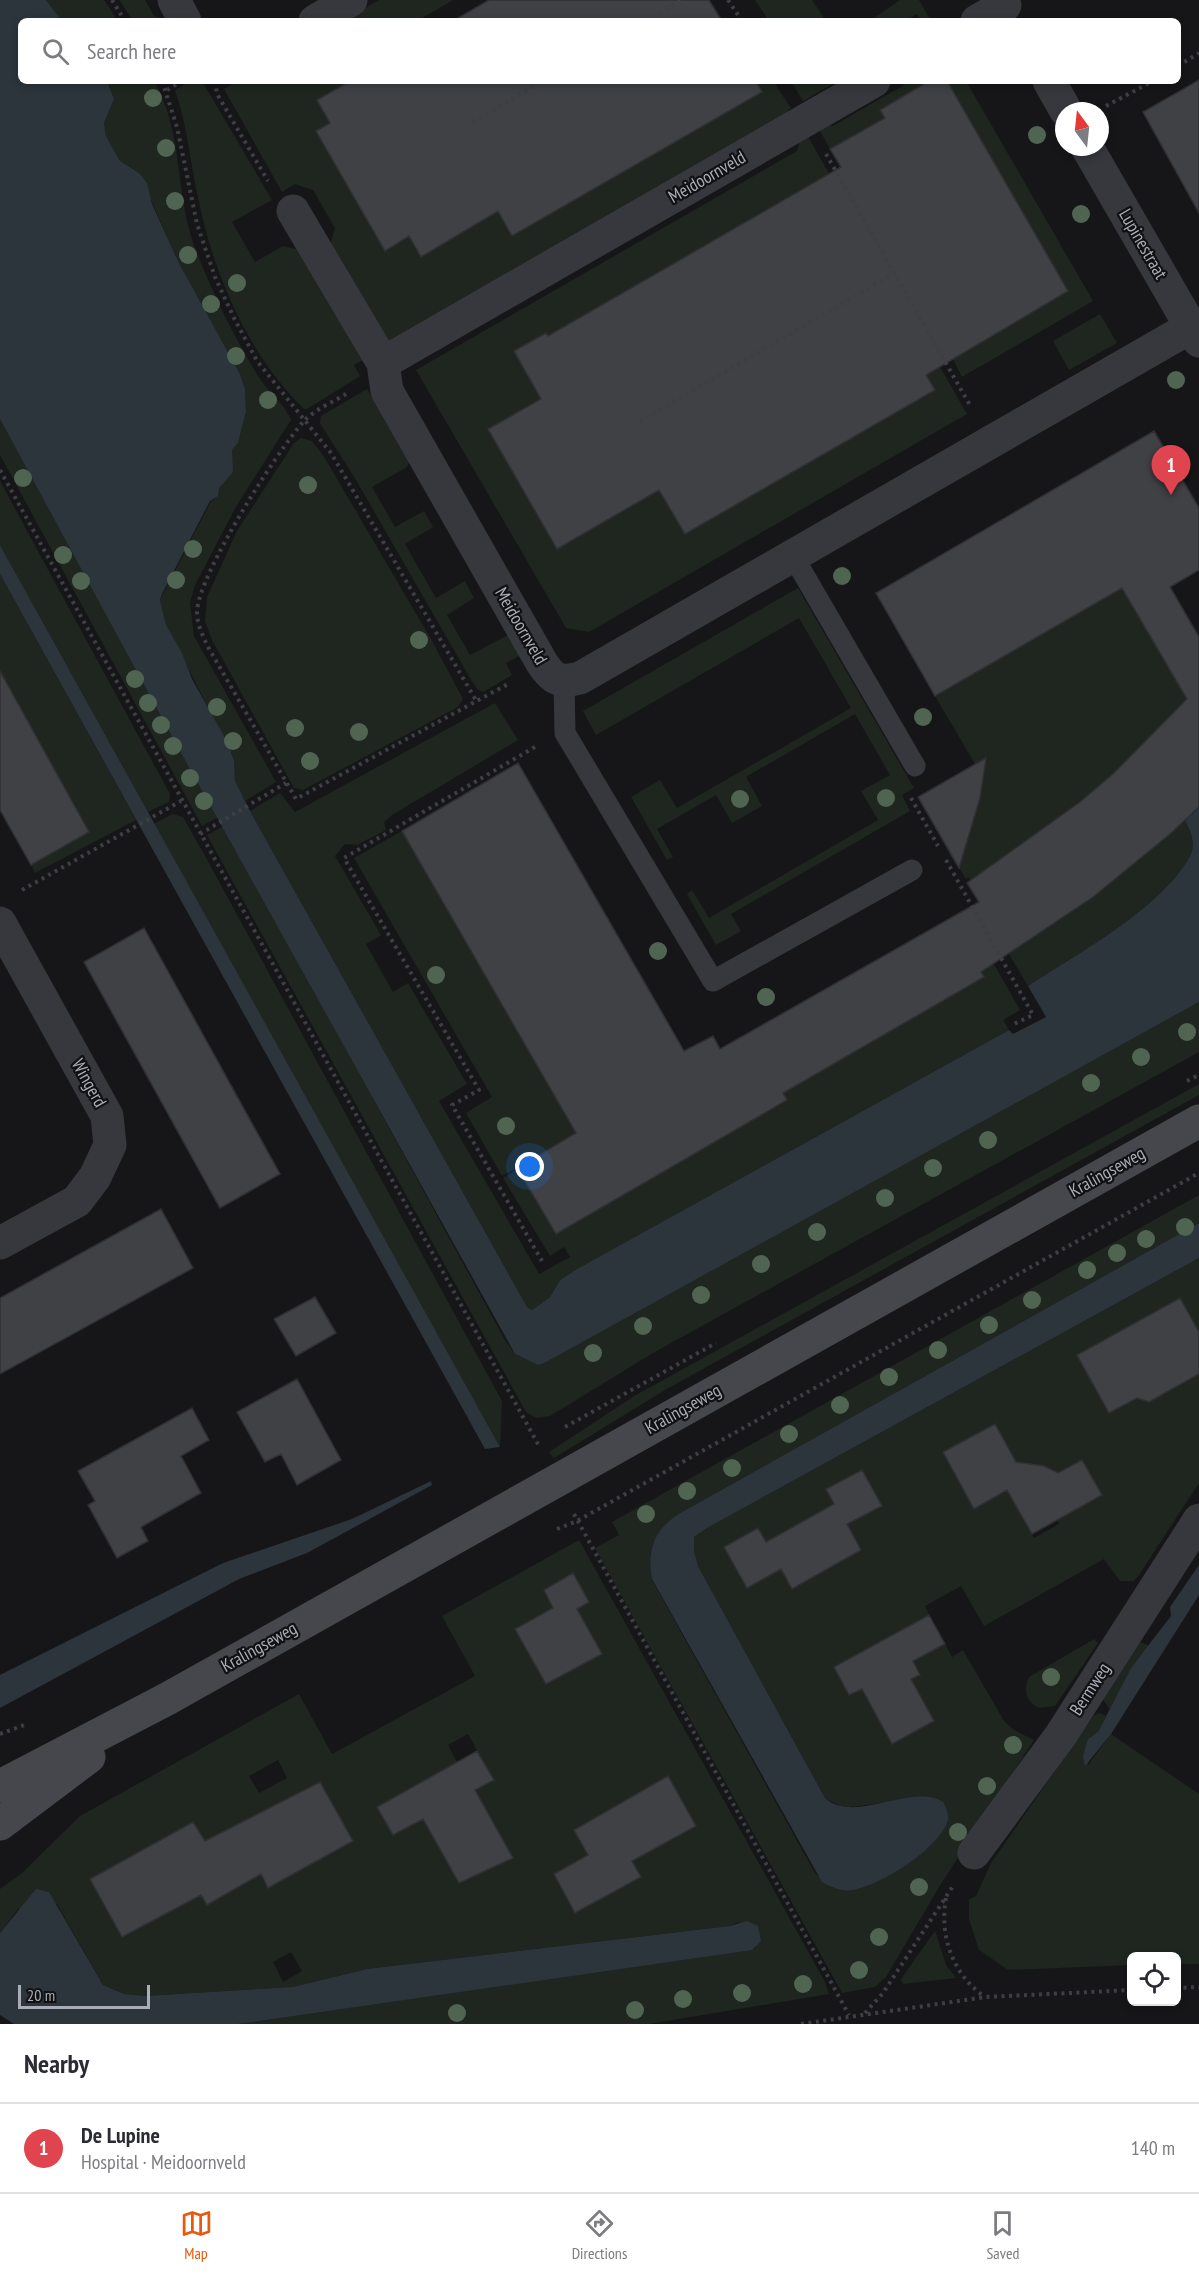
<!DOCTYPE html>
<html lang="en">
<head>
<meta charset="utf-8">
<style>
	:root { --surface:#fff; --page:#f7f7f7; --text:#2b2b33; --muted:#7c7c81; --line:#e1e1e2; --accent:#ea580c }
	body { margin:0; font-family:"PT Sans Narrow",sans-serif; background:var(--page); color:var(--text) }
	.controls { position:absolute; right:18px; bottom:18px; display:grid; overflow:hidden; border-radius:9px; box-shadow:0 3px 9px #0003 }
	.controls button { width:54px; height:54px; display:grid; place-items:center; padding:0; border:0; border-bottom:2px solid var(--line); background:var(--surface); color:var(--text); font:30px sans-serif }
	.compass { position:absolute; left:1055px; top:102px; width:54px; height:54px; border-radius:50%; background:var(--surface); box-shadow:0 3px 9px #0003; rotate:345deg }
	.scale { position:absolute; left:18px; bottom:15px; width:132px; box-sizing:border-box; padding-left:6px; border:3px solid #a8adb8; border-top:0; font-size:16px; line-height:21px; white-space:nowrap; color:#a8adb8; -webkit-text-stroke:4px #111113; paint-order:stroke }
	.you { position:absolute; left:530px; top:1167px; width:21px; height:21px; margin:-15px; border:4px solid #fff; border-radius:50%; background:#1a73e8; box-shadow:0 0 0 9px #1a73e833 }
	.badge { display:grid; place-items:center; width:39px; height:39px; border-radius:50%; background:var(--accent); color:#fff; font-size:20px; font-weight:700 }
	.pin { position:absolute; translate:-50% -50px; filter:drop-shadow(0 2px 3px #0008) }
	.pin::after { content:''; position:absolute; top:32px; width:21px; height:18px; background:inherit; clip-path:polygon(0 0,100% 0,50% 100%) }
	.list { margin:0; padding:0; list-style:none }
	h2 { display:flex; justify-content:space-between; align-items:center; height:78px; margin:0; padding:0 24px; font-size:26px }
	h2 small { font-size:20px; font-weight:400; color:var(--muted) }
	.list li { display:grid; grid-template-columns:39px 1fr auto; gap:18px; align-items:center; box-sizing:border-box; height:90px; padding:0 24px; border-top:2px solid var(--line) }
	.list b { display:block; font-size:22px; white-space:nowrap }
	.list p { margin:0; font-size:20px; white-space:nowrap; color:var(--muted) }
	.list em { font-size:20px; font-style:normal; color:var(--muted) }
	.icon { flex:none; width:33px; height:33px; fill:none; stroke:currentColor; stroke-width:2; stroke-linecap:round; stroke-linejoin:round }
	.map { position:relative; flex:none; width:1199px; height:2024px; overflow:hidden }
	.search { position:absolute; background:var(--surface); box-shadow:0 3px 9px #0003; left:18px; right:18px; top:18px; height:66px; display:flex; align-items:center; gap:15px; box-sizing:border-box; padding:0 21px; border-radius:9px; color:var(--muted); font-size:22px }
	.sheet { height:168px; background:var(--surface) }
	nav { display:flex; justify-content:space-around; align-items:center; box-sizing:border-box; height:84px; border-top:2px solid var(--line); background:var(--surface); font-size:16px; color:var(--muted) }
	nav a { display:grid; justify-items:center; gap:3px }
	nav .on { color:var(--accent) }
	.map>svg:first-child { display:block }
	.green { fill:#1e261f; fill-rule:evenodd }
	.water { fill:#2c353c }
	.building { fill:#404145; stroke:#303034; stroke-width:1.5 }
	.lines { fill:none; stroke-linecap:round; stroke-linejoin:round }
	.path { stroke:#3d3f44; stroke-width:4; stroke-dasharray:3 4.5; stroke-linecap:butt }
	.lane { stroke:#37383d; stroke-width:21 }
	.street { stroke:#37383d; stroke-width:33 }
	.secondary { stroke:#45474d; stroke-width:33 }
	.tree { fill:#506452 }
	.labels { text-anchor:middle; stroke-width:4.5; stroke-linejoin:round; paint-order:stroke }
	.street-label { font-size:18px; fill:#a8adb8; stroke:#111113 }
</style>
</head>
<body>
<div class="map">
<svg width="1199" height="2024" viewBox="0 0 1199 2024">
	<rect width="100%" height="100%" fill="#161618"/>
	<path class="green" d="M46 0H104L118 21H62Z
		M119 0H145L154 16 171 21H133Z
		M379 0H453L417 21H343Z
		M755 0H812L826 21H769Z
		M900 0H919L931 21H921L917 14 905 21H870Z
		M107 81H154C183 130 175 192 194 245 211 290 233 335 258 376 268 392 284 403 291 420L237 505 195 585 190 603 194 636 276 782 245 801 235 781 232 754 166 625 160 600 211 501 214 499 232 450 238 443 246 412 245 389 240 374 179 263 139 173 120 161 106 136 104 123 114 99Z
		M190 81H202L272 200 232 222 255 262 283 246 301 250 365 359 354 365 360 376 307 409H304C249 356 214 275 199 202 190 164 188 127 175 90Z
		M238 81H350L330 123 316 131 385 250 409 236 422 257 454 237 423 81H431L483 185 513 236 762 92 756 81H773L791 108 779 120 385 347 329 250 335 228 313 190 295 184 282 192 224 89Z
		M791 81H838L803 101Z
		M911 81H929L880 110 1006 327 1068 291 947 81H966L1093 301 962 377 844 142 830 149 818 127 824 124 833 126Z
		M807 135 967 414 589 632 566 628 416 370 797 151 800 139ZM814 182 844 233 594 377 565 326ZM546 333 573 381 532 383 514 351ZM934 390 685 534 655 484ZM534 403 603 522 557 549 489 429Z
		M1100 314 1117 343 1069 370 1053 341Z
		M367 389 409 462 407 467 372 487 395 527 424 511 433 527 405 544 436 598 465 581 474 598 447 615 470 655 508 635 523 654 506 663 512 675 483 692 478 690 470 678 356 480 320 423 321 416Z
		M0 419 218 817 202 826 0 455Z
		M301 438 312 441 323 455 431 639 463 699 458 707 303 790 294 788 212 640 205 621 207 597 237 531 294 443Z
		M0 481 170 794 169 802 148 812 0 545Z
		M0 574 136 820 35 873 31 865 89 832 0 671Z
		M1132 582 1165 624 1149 633 1167 666 1199 683V686C1172 715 1144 745 1115 772 1071 813 1020 847 970 880L969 877 966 879 946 845 978 763 975 764 935 696Z
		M798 588 914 788 902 795 910 811 731 914 741 931 716 945 687 894 692 890 709 918 878 820 861 791 890 775 855 714 746 777 762 806 732 823 716 795 657 829 673 857 667 860 631 797 660 780 677 808 851 708 799 618 596 735 583 711Z
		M495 703 518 740 392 815 384 822 386 830 357 845 345 844 335 856 381 935 366 944 393 992 408 983 467 1084 439 1101 539 1274 570 1257 564 1247 550 1256 503 1178 518 1169 556 1234 787 1100 783 1093 984 977 974 959 987 952 1020 1010 1003 1020 1009 1030 577 1269 560 1280 550 1297 532 1310 527 1307 250 811 280 793 295 812Z
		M172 814 183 817 204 854 502 1401 500 1447 154 824Z
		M1185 821C1191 831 1196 844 1190 856 1162 908 1077 954 1028 986L1009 954 1093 897Z
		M224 826 506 1342 515 1354 538 1365 1199 1002V1052L653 1353 550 1416 536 1418 526 1412 207 835Z
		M402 831 577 1133 502 1176 466 1113 492 1097 354 858Z
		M1199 1084V1095L665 1390 554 1458 549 1452 636 1395Z
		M1199 1195V1223L682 1512C656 1535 645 1543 652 1580L815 1873C823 1880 831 1889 842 1890 878 1893 932 1848 948 1819L929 1797 843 1808 825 1798 698 1566 694 1551V1537L707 1528 1199 1258V1332L1180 1298 1077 1355 1109 1413 1141 1395 1199 1374V1483L1139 1575 1134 1581H1120L1104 1559 984 1626 961 1586 925 1606 929 1615 864 1651 911 1679 920 1674 914 1661 945 1644 952 1657 963 1650 1004 1721 1014 1730 1034 1740 941 1884 886 1977 875 1987 842 1993 595 1548 619 1535 612 1522ZM995 1424 1019 1468C1033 1463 1045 1463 1055 1475L1082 1460 1102 1495 1057 1520 1059 1524 1034 1538 1007 1490 974 1509ZM861 1470 882 1506 847 1524 861 1550 793 1589 781 1569 747 1588 724 1547 758 1528 766 1542 834 1504 826 1489Z
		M579 1540 825 1982 829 1994 649 2024H238L756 1948 739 1922 730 1926 367 1969 293 1987 145 1996 124 1994 103 1985 57 1904 18 1909 0 1933V1889L22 1873 80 1816 299 1694 332 1754 475 1676 442 1616ZM573 1574 589 1602 577 1609 602 1654 547 1684 515 1629 553 1608 544 1590ZM468 1734 494 1780 475 1790 497 1866 488 1867 459 1883 407 1790 457 1762 448 1745ZM278 1760 287 1778 259 1793 249 1776ZM668 1777 696 1826 632 1861 641 1877 576 1913 554 1875 588 1855 574 1830ZM320 1782 352 1841 268 1810ZM193 1822 205 1841 225 1831 252 1880 207 1905 200 1893 121 1936 90 1879ZM291 1952 302 1971 283 1982 273 1962Z
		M1094 1639 1098 1643 1055 1706 1038 1708C1026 1700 1023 1691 1029 1677Z
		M1140 1642 1150 1646 1131 1668 1110 1710 1103 1699Z
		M1100 1713 1106 1716 1097 1734 1090 1737 1088 1765 1111 1734 1199 1794V1964H1177L1176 1956H1132L1131 1965 1008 1970 979 1950 969 1919V1899L976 1896 991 1863 1094 1715Z
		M935 1931 946 1965 956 1978 903 1984 901 1979Z"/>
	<path class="water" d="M0 0H46L62 21H21V81H107L114 99 104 123 106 136 120 161 139 173 147 183 152 204 179 263 240 374 245 389 246 412 238 443 232 450 233 472 219 488 218 496 210 501 162 594 160 600 166 625 182 653 192 679 228 743 234 761 235 781 250 811 527 1307 532 1310 550 1297 560 1280 577 1269 1009 1030 1013 1034 1046 1017 1028 986C1077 954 1162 908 1190 856 1196 844 1191 831 1185 821L1199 807V1002L546 1362 538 1365 515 1354 174 740 0 419Z
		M0 545 500 1447 485 1449 0 574Z
		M1199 1223V1258L707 1528 694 1537V1551L698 1566 825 1798C854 1825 912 1782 943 1802 946 1808 949 1813 948 1820 940 1848 880 1886 853 1890 841 1892 831 1887 822 1882L652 1579C646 1549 655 1528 682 1512Z
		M431 1481 432 1485 307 1553 239 1579 0 1708V1675L223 1563 352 1519Z
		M1199 1565V1595L1111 1734 1085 1766 1083 1756 1088 1739 1098 1732 1131 1668 1171 1616 1170 1607Z
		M36 1889 49 1892 103 1985 124 1994 145 1996 293 1987 367 1969 730 1926 747 1921 758 1926 761 1941 752 1950 238 2024H14L0 2015V1933Z"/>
	<path class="building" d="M489 0H709L722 21H453Z
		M1199 80V213L1143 112Z
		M350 81H756L762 92 512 236 498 211 421 257 409 236 385 251 316 131 330 123 317 100Z
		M929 81H947L1068 291 926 375 935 390 685 534 659 490 557 549 488 429 541 399 514 351 546 333 548 336 841 167 830 149 885 118 880 110Z
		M1154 431 1199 508V570L1170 587 1199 637V807L1170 834 1093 897 981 972 984 977 783 1093 787 1100 556 1234 517 1168 576 1133 402 831 518 763 684 1051 713 1036 720 1049 979 902 967 883 1080 802 1114 773 1187 699 1122 588 935 696 876 593Z
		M0 671 89 832 31 865 0 810Z
		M986 758 980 798 959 868 918 797Z
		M144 928 280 1174 220 1208 84 962Z
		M161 1209 193 1268 0 1374V1298Z
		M315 1297 336 1333 296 1356 274 1319Z
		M1180 1298 1199 1332V1374L1149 1402 1137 1398 1109 1413 1077 1355Z
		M297 1379 341 1460 297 1485 281 1454 265 1462 237 1412Z
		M192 1408 209 1440 181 1456 201 1493 141 1527 148 1541 117 1558 88 1505 95 1501 78 1471Z
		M995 1424 1016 1462 1044 1466 1058 1473 1082 1460 1102 1495 1032 1534 1007 1490 974 1509 943 1452Z
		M862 1470 882 1506 847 1524 861 1550 792 1589 781 1569 747 1588 724 1547 758 1528 766 1542 834 1504 826 1489Z
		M573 1573 589 1602 577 1609 602 1654 546 1684 515 1629 553 1608 544 1590Z
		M929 1615 945 1644 913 1661 920 1675 911 1679 934 1721 892 1744 862 1689 849 1695 834 1667Z
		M477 1751 494 1780 475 1790 513 1858 459 1883 423 1819 393 1835 377 1807Z
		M668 1776 696 1826 632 1861 641 1877 575 1913 554 1874 588 1855 574 1830Z
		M320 1782 353 1841 268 1888 261 1874 207 1905 201 1895 122 1937 90 1879 193 1822 205 1841Z"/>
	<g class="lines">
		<path class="path" d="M112 0 125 21
			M728 0 742 21
			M646 21 682 0
			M1178 66 1199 53
			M162 81 177 127 197 224 215 277 234 318 257 361 331 453 477 702
			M215 81 217 94 268 181
			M167 90 182 81
			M1106 106 1153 81
			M473 122 543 81
			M826 154 971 407
			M346 394C333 402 314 410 304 421 277 451 198 575 197 612 197 625 203 636 208 647L296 799 508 684
			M640 421 895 273
			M0 470 539 1446
			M535 747 344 858 479 1090 452 1105 542 1261
			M911 798 938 846
			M200 834 286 783
			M946 860 1033 1015 1014 1024
			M22 890 181 801
			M1187 1081 1199 1075
			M565 1427 716 1343
			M574 1514 849 2015
			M557 1529 577 1521 1199 1173
			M0 1734 27 1724
			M946 1898C939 1936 953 1975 985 1997
			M1176 1988 1199 1987
			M865 2013 883 1993 953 1886
			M801 2024 986 1997 1132 1990"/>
		<path class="lane" d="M793 556 915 766
			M564 682 565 733 713 981 912 870"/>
		<path class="street" d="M174 0 185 21
			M315 21 351 0
			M977 21 1005 5
			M1049 81 1066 111
			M1087 147 1199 341
			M293 211 383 363 387 391 542 663C553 680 560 683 580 678L1191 327
			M383 363 874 81
			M0 923 107 1116 110 1145 95 1177 77 1201 0 1243
			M974 1853 1061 1735 1199 1520"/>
		<path class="secondary" d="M0 1786 167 1699 1199 1121
			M0 1824 89 1757"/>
	</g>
	<g class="tree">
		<circle cx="153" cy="98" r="9"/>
		<circle cx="1037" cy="135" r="9"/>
		<circle cx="166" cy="148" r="9"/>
		<circle cx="175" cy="201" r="9"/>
		<circle cx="1081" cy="214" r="9"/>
		<circle cx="188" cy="255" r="9"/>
		<circle cx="237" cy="283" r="9"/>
		<circle cx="211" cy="304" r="9"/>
		<circle cx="236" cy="356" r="9"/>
		<circle cx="1176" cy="380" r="9"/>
		<circle cx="268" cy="400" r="9"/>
		<circle cx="23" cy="478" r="9"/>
		<circle cx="308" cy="485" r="9"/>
		<circle cx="193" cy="549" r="9"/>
		<circle cx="63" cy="555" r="9"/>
		<circle cx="842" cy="576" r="9"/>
		<circle cx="176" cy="580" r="9"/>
		<circle cx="81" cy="581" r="9"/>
		<circle cx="419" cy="640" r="9"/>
		<circle cx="135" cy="679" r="9"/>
		<circle cx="148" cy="703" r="9"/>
		<circle cx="217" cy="707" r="9"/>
		<circle cx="923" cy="717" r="9"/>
		<circle cx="161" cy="725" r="9"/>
		<circle cx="295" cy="728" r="9"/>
		<circle cx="359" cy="732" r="9"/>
		<circle cx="233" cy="741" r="9"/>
		<circle cx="173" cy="746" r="9"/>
		<circle cx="310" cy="761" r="9"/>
		<circle cx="190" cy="778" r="9"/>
		<circle cx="886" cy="798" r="9"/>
		<circle cx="740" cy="799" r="9"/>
		<circle cx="204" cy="801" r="9"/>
		<circle cx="658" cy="951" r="9"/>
		<circle cx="436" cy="975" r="9"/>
		<circle cx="766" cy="997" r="9"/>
		<circle cx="1187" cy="1032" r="9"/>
		<circle cx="1141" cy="1057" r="9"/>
		<circle cx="1091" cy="1083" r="9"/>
		<circle cx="506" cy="1126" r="9"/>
		<circle cx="988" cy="1140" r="9"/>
		<circle cx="933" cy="1168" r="9"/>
		<circle cx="885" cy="1198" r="9"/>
		<circle cx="1185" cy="1227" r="9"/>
		<circle cx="817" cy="1232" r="9"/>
		<circle cx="1146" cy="1239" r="9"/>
		<circle cx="1117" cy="1253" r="9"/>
		<circle cx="761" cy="1264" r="9"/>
		<circle cx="1087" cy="1270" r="9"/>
		<circle cx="701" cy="1295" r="9"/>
		<circle cx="1032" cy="1300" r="9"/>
		<circle cx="989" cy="1325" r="9"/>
		<circle cx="643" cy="1326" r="9"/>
		<circle cx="938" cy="1350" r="9"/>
		<circle cx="593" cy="1353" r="9"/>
		<circle cx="889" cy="1377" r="9"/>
		<circle cx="840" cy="1405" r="9"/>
		<circle cx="789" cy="1434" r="9"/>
		<circle cx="732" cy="1468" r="9"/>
		<circle cx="687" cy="1491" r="9"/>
		<circle cx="646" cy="1514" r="9"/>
		<circle cx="1051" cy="1677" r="9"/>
		<circle cx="1013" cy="1745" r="9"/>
		<circle cx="987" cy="1786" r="9"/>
		<circle cx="958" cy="1832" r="9"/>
		<circle cx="919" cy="1887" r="9"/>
		<circle cx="879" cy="1937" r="9"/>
		<circle cx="859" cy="1970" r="9"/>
		<circle cx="803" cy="1984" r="9"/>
		<circle cx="742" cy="1993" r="9"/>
		<circle cx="683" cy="1999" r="9"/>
		<circle cx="635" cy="2010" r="9"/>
		<circle cx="457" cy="2013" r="9"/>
	</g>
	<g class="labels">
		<g class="street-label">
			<text transform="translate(707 177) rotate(-30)" y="6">Meidoornveld</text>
			<text transform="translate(1143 244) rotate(60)" y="6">Lupinestraat</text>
			<text transform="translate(521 626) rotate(60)" y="6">Meidoornveld</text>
			<text transform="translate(89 1083) rotate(61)" y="6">Wingerd</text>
			<text transform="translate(1107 1172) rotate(-29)" y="6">Kralingseweg</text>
			<text transform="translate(683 1409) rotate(-29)" y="6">Kralingseweg</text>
			<text transform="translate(259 1647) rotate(-29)" y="6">Kralingseweg</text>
			<text transform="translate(1090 1689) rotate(-57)" y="6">Bermweg</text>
		</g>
	</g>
</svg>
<div class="controls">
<button><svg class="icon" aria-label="locate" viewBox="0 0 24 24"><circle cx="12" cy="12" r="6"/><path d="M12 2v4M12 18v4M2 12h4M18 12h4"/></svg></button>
</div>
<svg class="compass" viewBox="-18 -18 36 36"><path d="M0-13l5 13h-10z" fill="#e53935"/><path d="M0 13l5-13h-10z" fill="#7c7c81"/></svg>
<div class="scale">20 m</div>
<div class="you"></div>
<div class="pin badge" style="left:1171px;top:495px;background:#e0444e">1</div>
<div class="search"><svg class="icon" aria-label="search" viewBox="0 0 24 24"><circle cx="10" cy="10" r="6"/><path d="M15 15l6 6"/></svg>Search here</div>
</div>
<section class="sheet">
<h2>Nearby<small></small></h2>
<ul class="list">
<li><span class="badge" style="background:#e0444e">1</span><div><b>De Lupine</b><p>Hospital · Meidoornveld</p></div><em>140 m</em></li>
</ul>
</section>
<nav>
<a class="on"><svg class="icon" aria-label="map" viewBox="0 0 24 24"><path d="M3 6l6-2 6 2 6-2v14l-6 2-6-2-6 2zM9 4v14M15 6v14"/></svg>Map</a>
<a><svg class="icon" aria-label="directions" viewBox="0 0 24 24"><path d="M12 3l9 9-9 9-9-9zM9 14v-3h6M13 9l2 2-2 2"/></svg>Directions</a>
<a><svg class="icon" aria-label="saved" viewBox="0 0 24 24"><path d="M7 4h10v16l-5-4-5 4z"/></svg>Saved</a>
</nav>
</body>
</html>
